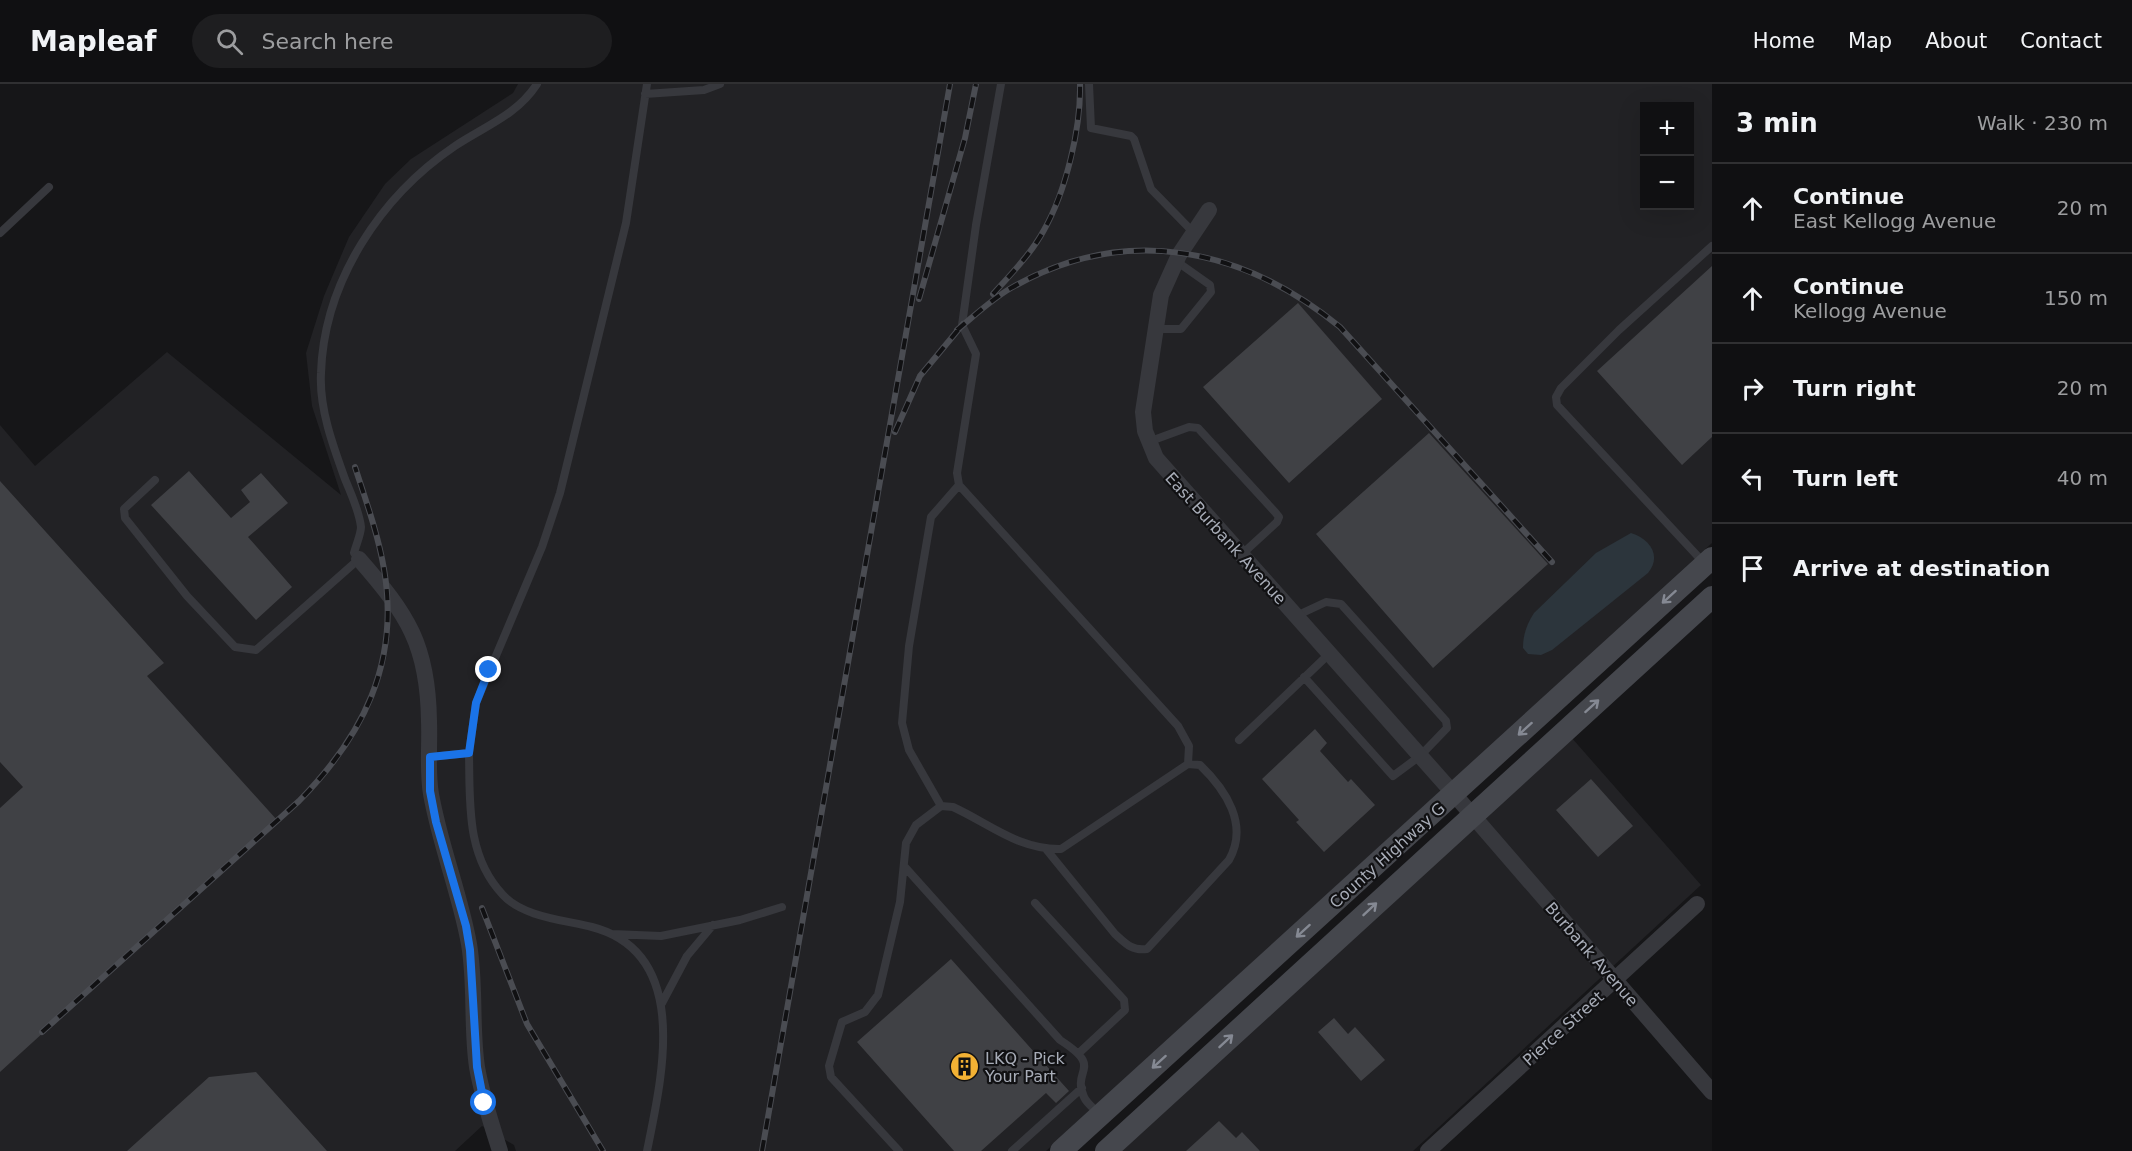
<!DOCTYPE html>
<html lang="en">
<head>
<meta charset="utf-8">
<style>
	:root { --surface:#101012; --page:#1e1e20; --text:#f1f3f6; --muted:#9c9d9f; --line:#303032 }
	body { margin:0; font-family:"DejaVu Sans",sans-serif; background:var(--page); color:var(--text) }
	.controls { position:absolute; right:18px; top:18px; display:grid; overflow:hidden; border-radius:0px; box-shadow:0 6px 24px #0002 }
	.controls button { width:54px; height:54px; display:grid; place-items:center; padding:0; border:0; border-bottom:2px solid var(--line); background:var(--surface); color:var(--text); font:30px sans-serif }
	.stop { position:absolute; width:18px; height:18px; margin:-14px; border:4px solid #1a73e8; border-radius:50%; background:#fff }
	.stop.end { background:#1a73e8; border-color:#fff; box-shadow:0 2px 6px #0008 }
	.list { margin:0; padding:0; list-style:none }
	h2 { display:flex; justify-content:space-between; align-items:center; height:78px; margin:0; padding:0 24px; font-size:26px }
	h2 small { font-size:20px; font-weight:400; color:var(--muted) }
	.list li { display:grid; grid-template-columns:39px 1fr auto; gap:18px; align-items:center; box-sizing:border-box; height:90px; padding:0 24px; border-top:2px solid var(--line) }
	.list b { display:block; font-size:22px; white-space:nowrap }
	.list p { margin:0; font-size:20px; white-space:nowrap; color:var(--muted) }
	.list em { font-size:20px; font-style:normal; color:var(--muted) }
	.icon { flex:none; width:33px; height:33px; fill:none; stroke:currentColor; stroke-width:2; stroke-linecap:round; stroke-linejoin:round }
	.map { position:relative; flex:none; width:1712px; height:1067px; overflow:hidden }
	header { display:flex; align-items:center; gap:36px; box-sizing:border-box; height:84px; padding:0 30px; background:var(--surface); border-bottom:2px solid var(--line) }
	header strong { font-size:28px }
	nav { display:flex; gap:33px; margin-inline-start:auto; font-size:21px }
	.search { width:420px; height:54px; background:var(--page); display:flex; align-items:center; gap:15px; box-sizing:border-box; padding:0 21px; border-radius:33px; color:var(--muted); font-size:22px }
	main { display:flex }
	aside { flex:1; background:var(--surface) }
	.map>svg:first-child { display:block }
	.built { fill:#222225; fill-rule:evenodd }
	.water { fill:#2c353c }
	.building { fill:#404145 }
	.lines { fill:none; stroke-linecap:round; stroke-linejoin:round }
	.lane { stroke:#37383d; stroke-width:8 }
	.street { stroke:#37383d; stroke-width:16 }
	.secondary { stroke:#45474d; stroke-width:22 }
	.rail-casing { stroke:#4a4c52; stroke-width:6 }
	.rail { stroke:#111113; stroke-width:4; stroke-dasharray:11; stroke-linecap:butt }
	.oneway { stroke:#858993 }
	.route { stroke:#1a73e8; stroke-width:8 }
	.labels { text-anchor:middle; stroke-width:4.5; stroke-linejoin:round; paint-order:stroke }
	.street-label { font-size:16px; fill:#a8adb8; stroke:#111113 }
	.poi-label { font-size:16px; fill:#a8adb8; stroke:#111113; text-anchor:start }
</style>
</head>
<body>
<header>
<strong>Mapleaf</strong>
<div class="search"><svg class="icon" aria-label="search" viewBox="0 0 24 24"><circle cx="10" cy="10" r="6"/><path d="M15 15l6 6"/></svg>Search here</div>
<nav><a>Home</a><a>Map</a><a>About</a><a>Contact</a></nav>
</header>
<main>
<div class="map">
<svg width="1712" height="1067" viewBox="0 0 1712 1067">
	<rect width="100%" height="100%" fill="#161618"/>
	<path class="built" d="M518 0H1712V459L1046 1067H516L514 1061 482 1042 455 1067H0V341L35 382 167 268 341 411 312 322 306 269 324 212 349 153 385 100 411 75 513 9ZM1644 22H1690V122H1644Z
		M1571 653 1701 801 1413 1067H1117Z"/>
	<path class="water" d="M1631 449C1650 455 1662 472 1648 489L1552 566 1541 571 1528 570 1523 564C1523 550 1527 540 1534 529L1596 469Z"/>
	<path class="building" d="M1712 182V353L1682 381 1597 287Z
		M1298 219 1382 315 1289 399 1203 303Z
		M1429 349 1548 480 1433 584 1316 450Z
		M189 387 231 434 250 418 241 406 261 389 288 419 248 453 292 503 256 536 151 421Z
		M0 397 164 579 147 592 277 736 0 988V724L23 703 0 678Z
		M1315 645 1327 659 1320 667 1348 698 1351 695 1375 721 1324 768 1296 738 1299 736 1262 695Z
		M1591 695 1633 742 1598 773 1556 726Z
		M951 875 1069 1007 1056 1019 1046 1009 981 1067H954L857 958Z
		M1334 934 1348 950 1355 943 1385 976 1361 997 1318 948Z
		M256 988 327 1067H127L209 993Z
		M1219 1037 1236 1054 1242 1048 1260 1067H1186Z"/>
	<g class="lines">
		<path class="lane" d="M1001 0 976 141 962 241 976 270 957 389 959 401 1178 642 1189 662 1188 680
			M1089 0 1091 44 1131 52 1134 55 1151 105 1194 149
			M645 10 704 6 720 0
			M0 149 49 103
			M1155 245H1181L1211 208 1210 201 1176 177
			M1148 358 1189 343 1198 344 1275 428 1279 433 1277 438 1241 471
			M155 396 124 425 125 434 187 512 235 563 256 566 359 475 354 469C356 461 361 450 361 443 359 426 351 410 345 395 333 362 319 324 321 289 324 197 381 112 455 62 485 42 517 31 537 0
			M1705 480 1557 321 1556 313 1561 304 1619 246 1712 162
			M1296 532 1326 518 1341 520 1446 637 1447 644 1420 672 1393 692 1304 593
			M1239 656 1329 570
			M469 669C470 719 466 772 503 811 523 833 564 836 592 843 692 869 662 993 647 1067
			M430 673 469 669 476 619 542 463 560 409 626 139 647 0
			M941 722 909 666 902 639 909 562 931 433 959 401
			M904 782 1060 956C1105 985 1071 984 1084 1013 1087 1020 1095 1025 1100 1031
			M1035 819 1124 916 1125 926 1079 969
			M612 850 661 852 740 836 782 823
			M662 919 687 872 713 841
			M899 1067 831 993 829 982 842 938 865 928 878 911 900 818 906 759 916 741 941 722 953 723C990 740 1019 766 1061 765L1188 680 1200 681C1226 706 1249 741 1229 776L1147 865C1132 867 1126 860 1115 850L1046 765
			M1012 1067 1082 1004"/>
		<path class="street" d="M1209 126 1179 171 1161 211 1143 328 1145 347 1156 374 1454 710 1712 1008
			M359 475C408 531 428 561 429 637 430 661 427 687 431 710 440 761 460 810 469 860 476 901 471 943 477 983 482 1012 491 1039 500 1067
			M1428 1067 1697 820"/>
		<path class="secondary" d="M1061 1067 1712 474
			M1106 1067 1712 513"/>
		<defs>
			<path id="rail" d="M993 210C1011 190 1031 170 1044 146 1066 107 1081 44 1080 0
				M919 215 965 54 976 0
				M957 246C974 232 992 215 1011 204 1125 139 1242 163 1340 243L1552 478
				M895 348 920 292 963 240
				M482 824 527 940 603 1067
				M42 948 299 717C363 652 400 579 384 485 378 450 366 417 355 383
				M762 1067 950 0"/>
		</defs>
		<use href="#rail" class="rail-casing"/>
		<use href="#rail" class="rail"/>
	</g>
	<defs><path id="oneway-shaft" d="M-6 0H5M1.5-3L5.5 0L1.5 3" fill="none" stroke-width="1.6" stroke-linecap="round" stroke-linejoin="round" transform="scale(1.5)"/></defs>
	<g class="oneway">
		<use href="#oneway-shaft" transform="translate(1669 513) rotate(138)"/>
		<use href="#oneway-shaft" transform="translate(1592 622) rotate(-42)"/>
		<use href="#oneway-shaft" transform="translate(1525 645) rotate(138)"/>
		<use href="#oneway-shaft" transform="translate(1370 825) rotate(-43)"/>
		<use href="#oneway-shaft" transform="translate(1303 847) rotate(138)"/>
		<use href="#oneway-shaft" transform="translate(1226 957) rotate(-43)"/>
		<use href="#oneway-shaft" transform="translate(1159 978) rotate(138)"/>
	</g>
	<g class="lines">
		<path class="route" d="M484 1019 477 983 470 866 466 842 436 738 430 707V673L469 669 476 619 489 586"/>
	</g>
	<defs>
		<symbol id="building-disc" viewBox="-11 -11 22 22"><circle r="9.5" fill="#f2b134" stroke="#111113"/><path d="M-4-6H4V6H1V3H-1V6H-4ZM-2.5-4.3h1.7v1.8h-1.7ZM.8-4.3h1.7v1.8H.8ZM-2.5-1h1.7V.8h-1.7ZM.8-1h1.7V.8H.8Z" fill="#111"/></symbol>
	</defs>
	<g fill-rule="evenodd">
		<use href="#building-disc" x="948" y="966" width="33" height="33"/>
	</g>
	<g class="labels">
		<g class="street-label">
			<text transform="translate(1226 454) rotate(48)" y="6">East Burbank Avenue</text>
			<text transform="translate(1387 771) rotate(-42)" y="6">County Highway G</text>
			<text transform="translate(1592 870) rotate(49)" y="6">Burbank Avenue</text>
			<text transform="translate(1563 944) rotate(-42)" y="6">Pierce Street</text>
		</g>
		<g class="poi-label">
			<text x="985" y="980">LKQ - Pick<tspan x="985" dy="18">Your Part</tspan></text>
		</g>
	</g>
</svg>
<div class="controls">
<button>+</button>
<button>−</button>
</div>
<div class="stop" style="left:484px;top:1019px"></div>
<div class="stop end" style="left:489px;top:586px"></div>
</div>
<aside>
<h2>3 min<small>Walk · 230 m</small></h2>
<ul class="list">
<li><svg class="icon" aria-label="ahead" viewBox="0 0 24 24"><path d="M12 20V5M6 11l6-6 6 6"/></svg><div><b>Continue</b><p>East Kellogg Avenue</p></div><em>20 m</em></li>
<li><svg class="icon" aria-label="ahead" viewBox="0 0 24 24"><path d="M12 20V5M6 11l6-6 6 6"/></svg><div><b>Continue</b><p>Kellogg Avenue</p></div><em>150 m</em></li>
<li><svg class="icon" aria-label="right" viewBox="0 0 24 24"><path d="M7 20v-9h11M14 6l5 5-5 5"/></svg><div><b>Turn right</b></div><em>20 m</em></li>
<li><svg class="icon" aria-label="left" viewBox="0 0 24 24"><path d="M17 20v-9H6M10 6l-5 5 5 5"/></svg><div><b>Turn left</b></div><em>40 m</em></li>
<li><svg class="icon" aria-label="arrive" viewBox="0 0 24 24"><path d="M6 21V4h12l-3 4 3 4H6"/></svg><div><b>Arrive at destination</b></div></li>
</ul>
</aside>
</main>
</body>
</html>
